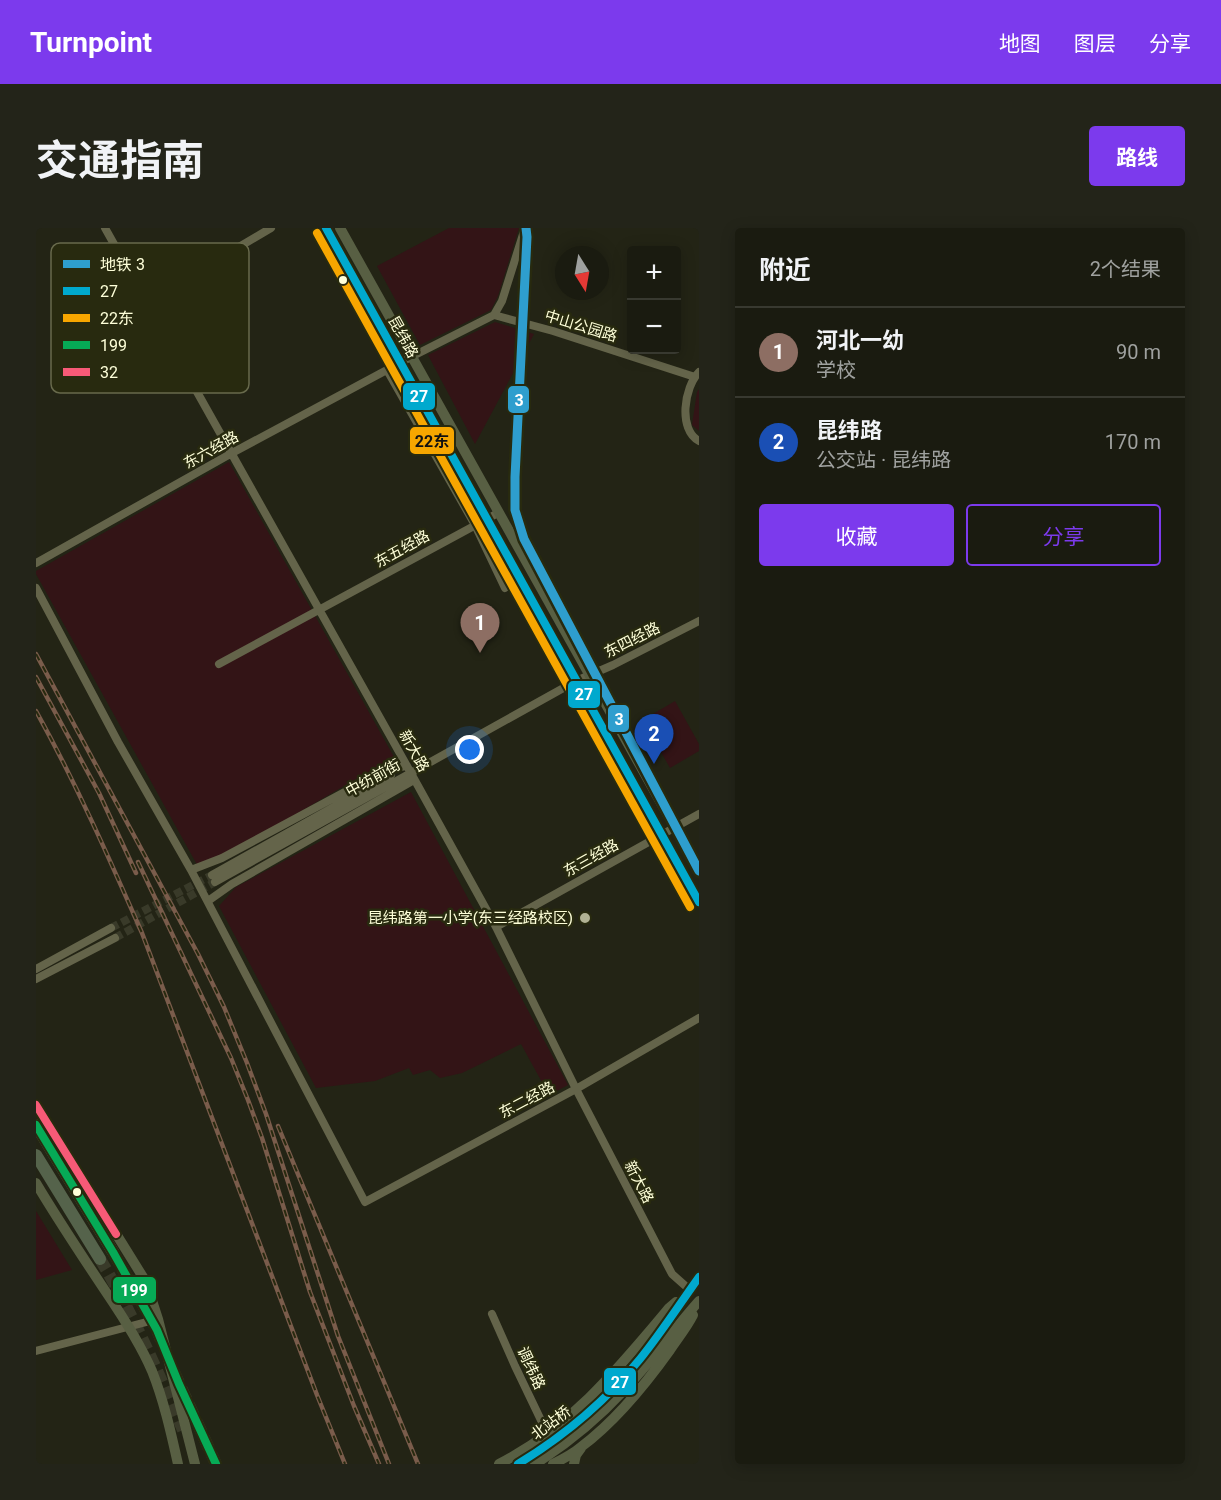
<!DOCTYPE html>
<html lang="zh">
<head>
<meta charset="utf-8">
<style>
	:root { --surface:#1a1b10; --page:#232419; --text:#f1f3f6; --muted:#9fa19f; --line:#383930; --accent:#7c3aed }
	body { margin:0; font-family:Roboto,"Noto Sans SC",sans-serif; background:var(--page); color:var(--text) }
	.controls { position:absolute; right:18px; top:18px; display:grid; overflow:hidden; border-radius:6px; box-shadow:0 3px 15px #0003 }
	.controls button { width:54px; height:54px; display:grid; place-items:center; padding:0; border:0; border-bottom:2px solid var(--line); background:var(--surface); color:var(--text); font:30px sans-serif }
	.compass { position:absolute; left:519px; top:18px; width:54px; height:54px; border-radius:50%; background:var(--surface); box-shadow:0 3px 15px #0003; rotate:169deg }
	.you { position:absolute; left:434px; top:522px; width:21px; height:21px; margin:-15px; border:4px solid #fff; border-radius:50%; background:#1a73e8; box-shadow:0 0 0 9px #1a73e833 }
	.badge { display:grid; place-items:center; width:39px; height:39px; border-radius:50%; background:var(--accent); color:#fff; font-size:20px; font-weight:700 }
	.pin { position:absolute; translate:-50% -50px; filter:drop-shadow(0 2px 3px #0008) }
	.pin::after { content:''; position:absolute; top:32px; width:21px; height:18px; background:inherit; clip-path:polygon(0 0,100% 0,50% 100%) }
	.list { margin:0; padding:0; list-style:none }
	h2 { display:flex; justify-content:space-between; align-items:center; height:78px; margin:0; padding:0 24px; font-size:26px }
	h2 small { font-size:20px; font-weight:400; color:var(--muted) }
	.list li { display:grid; grid-template-columns:39px 1fr auto; gap:18px; align-items:center; box-sizing:border-box; height:90px; padding:0 24px; border-top:2px solid var(--line) }
	.list b { display:block; font-size:22px; white-space:nowrap }
	.list p { margin:0; font-size:20px; white-space:nowrap; color:var(--muted) }
	.list em { font-size:20px; font-style:normal; color:var(--muted) }
	.actions { display:flex; gap:12px; padding:18px 24px }
	.actions a { flex:1; padding:14px 0; border:2px solid var(--accent); border-radius:6px; text-align:center; font-size:21px; color:var(--accent) }
	.actions .main { background:var(--accent); color:#fff }
	.map { position:relative; flex:none; width:663px; height:1236px; overflow:hidden; border-radius:6px }
	header { display:flex; align-items:center; gap:36px; box-sizing:border-box; height:84px; padding:0 30px; background:var(--accent); color:#fff }
	header strong { font-size:28px }
	nav { display:flex; gap:33px; margin-inline-start:auto; font-size:21px }
	.intro { display:flex; align-items:center; justify-content:space-between; box-sizing:border-box; height:144px; padding:0 36px }
	h1 { margin:0; font-size:42px }
	.button { padding:15px 27px; border-radius:6px; background:var(--accent); color:#fff; font-size:21px; font-weight:700 }
	main { display:flex; gap:36px; padding:0 36px }
	aside { flex:1; background:var(--surface); border-radius:6px; box-shadow:0 3px 15px #0003 }
	.map>svg:first-child { display:block }
	.green { fill:#331416 }
	.lines { fill:none; stroke-linecap:round; stroke-linejoin:round }
	.minor-tunnel { stroke:#393a29; stroke-width:8; stroke-dasharray:8 4; stroke-linecap:butt }
	.highway-tunnel { stroke:#393a29; stroke-width:12; stroke-dasharray:12 6; stroke-linecap:butt }
	.minor { stroke:#64644a; stroke-width:8 }
	.major { stroke:#585f43; stroke-width:10 }
	.highway { stroke:#55634b; stroke-width:12 }
	.rail-casing { stroke:#7a5c4b; stroke-width:4.5 }
	.rail { stroke:#282a0f; stroke-width:2; stroke-dasharray:7; stroke-linecap:butt }
	.bus-1-casing { stroke:#282a0f; stroke-width:12 }
	.bus-2-casing { stroke:#282a0f; stroke-width:12 }
	.bus-3-casing { stroke:#282a0f; stroke-width:12 }
	.bus-4-casing { stroke:#282a0f; stroke-width:12 }
	.bus-1 { stroke:#00a9ce; stroke-width:8 }
	.bus-2 { stroke:#f7a600; stroke-width:8 }
	.bus-3 { stroke:#06aa56; stroke-width:8 }
	.bus-4 { stroke:#f75a77; stroke-width:8 }
	.metro-1-casing { stroke:#282a0f; stroke-width:14 }
	.metro-1 { stroke:#2e9ece; stroke-width:9 }
	.bus-dot { fill:#feffd9; stroke:#282a0f; stroke-width:2 }
	.poi-dot { fill:#b1b294; stroke:#282a0f; stroke-width:2 }
	.labels { text-anchor:middle; stroke-width:5; stroke-linejoin:round; paint-order:stroke }
	.street-label { font-size:15px; fill:#feffd9; stroke:#282a0f }
	.poi-label { font-size:15px; fill:#feffd9; stroke:#282a0f; text-anchor:end }
	.key { fill:#282a0f; stroke:#686a4c; stroke-width:1.5 }
	.key-label { font-size:16px; fill:#feffd9 }
	.line-badge { stroke:#282a0f; stroke-width:2 }
	.badge-label { font-size:16px; text-anchor:middle; font-weight:bold; fill:#fff }
	.pale-badge-label { font-size:16px; text-anchor:middle; font-weight:bold; fill:#111 }
</style>
</head>
<body>
<header>
<strong>Turnpoint</strong>
<nav><a>地图</a><a>图层</a><a>分享</a></nav>
</header>
<div class="intro"><h1>交通指南</h1><a class="button">路线</a></div>
<main>
<div class="map">
<svg width="663" height="1236" viewBox="0 0 663 1236">
	<rect width="100%" height="100%" fill="#232415"/>
	<path class="green" d="M413 0H483L462 68 455 82 384 117 341 38Z
		M459 94 498 106 439 216 392 127Z
		M663 161V203L656 197 661 164Z
		M193 234 358 529 164 642 0 346V343Z
		M639 473 663 516V523L634 540 607 492Z
		M375 564 532 857 513 867 485 816 426 845 404 850 394 842 377 847 373 840 339 853 280 860 183 678 200 659Z
		M0 983 36 1042 0 1052Z"/>
	<g class="lines">
		<path class="minor-tunnel" d="M75 700 176 647
			M79 710 179 654"/>
		<path class="highway-tunnel" d="M77 1024 121 1102 125 1112
			M64 1031C97 1086 122 1144 147 1202
			M138 1144 180 1236"/>
		<path class="minor" d="M69 0 371 538 460 699 540 861 636 1046 654 1062
			M110 74 235 0
			M458 87 517 103 659 149
			M351 142 439 297 469 360
			M663 144C648 159 642 202 663 213
			M0 335 196 225 375 129 458 87 466 73 489 0
			M0 360 82 514 155 642 329 974 540 861 663 790
			M183 436 462 285
			M155 642 186 630 318 559 358 540 371 538
			M176 647 355 547
			M179 654 540 453 577 437 663 393
			M172 673 196 656 378 552
			M460 699 663 586
			M0 741 75 700
			M0 751 79 710
			M456 1086 479 1138 514 1211
			M0 1123 122 1091"/>
		<path class="major" d="M290 0 663 674
			M304 0C423 215 544 428 663 643
			M0 877 110 1054 122 1091 159 1236
			M0 955C22 992 46 1028 70 1064 87 1089 104 1115 116 1143 128 1173 135 1205 142 1236
			M463 1236C535 1199 582 1141 633 1080L640 1074
			M482 1236C544 1201 594 1149 634 1091 644 1077 653 1063 663 1049
			M499 1236C532 1215 562 1190 588 1162 615 1134 637 1102 663 1073
			M517 1236C527 1231 537 1226 545 1219 580 1193 609 1157 634 1122 642 1110 651 1099 657 1087
			M538 1236 540 1227 545 1220"/>
		<path class="highway" d="M0 897 77 1024
			M0 927 64 1031"/>
		<defs>
			<path id="rail" d="M0 426 162 726 188 779 211 835 230 886 302 1108 353 1236
				M0 449 63 565 100 645
				M0 483C40 555 73 630 106 705L281 1167 309 1236
				M102 634 195 830 212 872 226 910 274 1064 318 1178 343 1236
				M242 898 382 1236"/>
		</defs>
		<use href="#rail" class="rail-casing"/>
		<use href="#rail" class="rail"/>
		<defs>
			<path id="bus-1" d="M290 0 663 674
				M482 1236C528 1208 569 1174 604 1131 625 1105 643 1077 663 1049"/>
			<path id="bus-2" d="M281 5 654 679"/>
			<path id="bus-3" d="M0 897 77 1024 121 1102 143 1156 180 1236"/>
			<path id="bus-4" d="M0 877 80 1006"/>
		</defs>
		<use href="#bus-1" class="bus-1-casing"/>
		<use href="#bus-2" class="bus-2-casing"/>
		<use href="#bus-3" class="bus-3-casing"/>
		<use href="#bus-4" class="bus-4-casing"/>
		<use href="#bus-1" class="bus-1"/>
		<use href="#bus-2" class="bus-2"/>
		<use href="#bus-3" class="bus-3"/>
		<use href="#bus-4" class="bus-4"/>
		<defs>
			<path id="metro-1" d="M490 0 491 9 479 249V282L488 311 663 643"/>
		</defs>
		<use href="#metro-1" class="metro-1-casing"/>
		<use href="#metro-1" class="metro-1"/>
	</g>
	<g class="bus-dot">
		<circle cx="307" cy="52" r="5"/>
		<circle cx="41" cy="964" r="5"/>
	</g>
	<circle class="poi-dot" cx="549" cy="690" r="6"/>
	<g class="labels">
		<g class="street-label">
			<text transform="translate(545 98) rotate(17)" y="5">中山公园路</text>
			<text transform="translate(367 109) rotate(61)" y="5">昆纬路</text>
			<text transform="translate(175 222) rotate(-29)" y="5">东六经路</text>
			<text transform="translate(366 321) rotate(-29)" y="5">东五经路</text>
			<text transform="translate(596 412) rotate(-27)" y="5">东四经路</text>
			<text transform="translate(378 523) rotate(61)" y="5">新大路</text>
			<text transform="translate(337 550) rotate(-29)" y="5">中纺前街</text>
			<text transform="translate(555 630) rotate(-29)" y="5">东三经路</text>
			<text transform="translate(491 872) rotate(-28)" y="5">东二经路</text>
			<text transform="translate(603 954) rotate(63)" y="5">新大路</text>
			<text transform="translate(495 1140) rotate(65)" y="5">调纬路</text>
			<text transform="translate(515 1195) rotate(-37)" y="5">北站桥</text>
		</g>
		<g class="poi-label">
			<text x="537" y="695">昆纬路第一小学(东三经路校区)</text>
		</g>
	</g>
	<rect x="15" y="15" width="198" height="150" rx="9" class="key"/>
	<rect x="27" y="32" width="27" height="8" fill="#2e9ece"/>
	<rect x="27" y="59" width="27" height="8" fill="#00a9ce"/>
	<rect x="27" y="86" width="27" height="8" fill="#f7a600"/>
	<rect x="27" y="113" width="27" height="8" fill="#06aa56"/>
	<rect x="27" y="140" width="27" height="8" fill="#f75a77"/>
	<g class="key-label">
		<text x="64" y="42">地铁 3</text>
		<text x="64" y="69">27</text>
		<text x="64" y="96">22东</text>
		<text x="64" y="123">199</text>
		<text x="64" y="150">32</text>
	</g>
	<g class="line-badge">
		<rect x="366" y="154" width="34" height="29" rx="6" fill="#00a9ce"/>
		<rect x="471" y="157" width="23" height="29" rx="6" fill="#2e9ece"/>
		<rect x="373" y="198" width="46" height="29" rx="6" fill="#f7a600"/>
		<rect x="531" y="452" width="34" height="29" rx="6" fill="#00a9ce"/>
		<rect x="571" y="476" width="23" height="29" rx="6" fill="#2e9ece"/>
		<rect x="76" y="1048" width="45" height="28" rx="6" fill="#06aa56"/>
		<rect x="567" y="1139" width="34" height="29" rx="6" fill="#00a9ce"/>
	</g>
	<g class="badge-label">
		<text x="383" y="174">27</text>
		<text x="483" y="178">3</text>
		<text x="548" y="472">27</text>
		<text x="583" y="497">3</text>
		<text x="98" y="1068">199</text>
		<text x="584" y="1160">27</text>
	</g>
	<g class="pale-badge-label">
		<text x="396" y="219">22东</text>
	</g>
</svg>
<div class="controls">
<button>+</button>
<button>−</button>
</div>
<svg class="compass" viewBox="-18 -18 36 36"><path d="M0-13l5 13h-10z" fill="#e53935"/><path d="M0 13l5-13h-10z" fill="#9fa19f"/></svg>
<div class="you"></div>
<div class="pin badge" style="left:444px;top:425px;background:#8d6e63">1</div>
<div class="pin badge" style="left:618px;top:536px;background:#1a4fb4">2</div>
</div>
<aside>
<h2>附近<small>2个结果</small></h2>
<ul class="list">
<li><span class="badge" style="background:#8d6e63">1</span><div><b>河北一幼</b><p>学校</p></div><em>90 m</em></li>
<li><span class="badge" style="background:#1a4fb4">2</span><div><b>昆纬路</b><p>公交站 · 昆纬路</p></div><em>170 m</em></li>
</ul>
<div class="actions"><a class="main">收藏</a><a>分享</a></div>
</aside>
</main>
</body>
</html>
